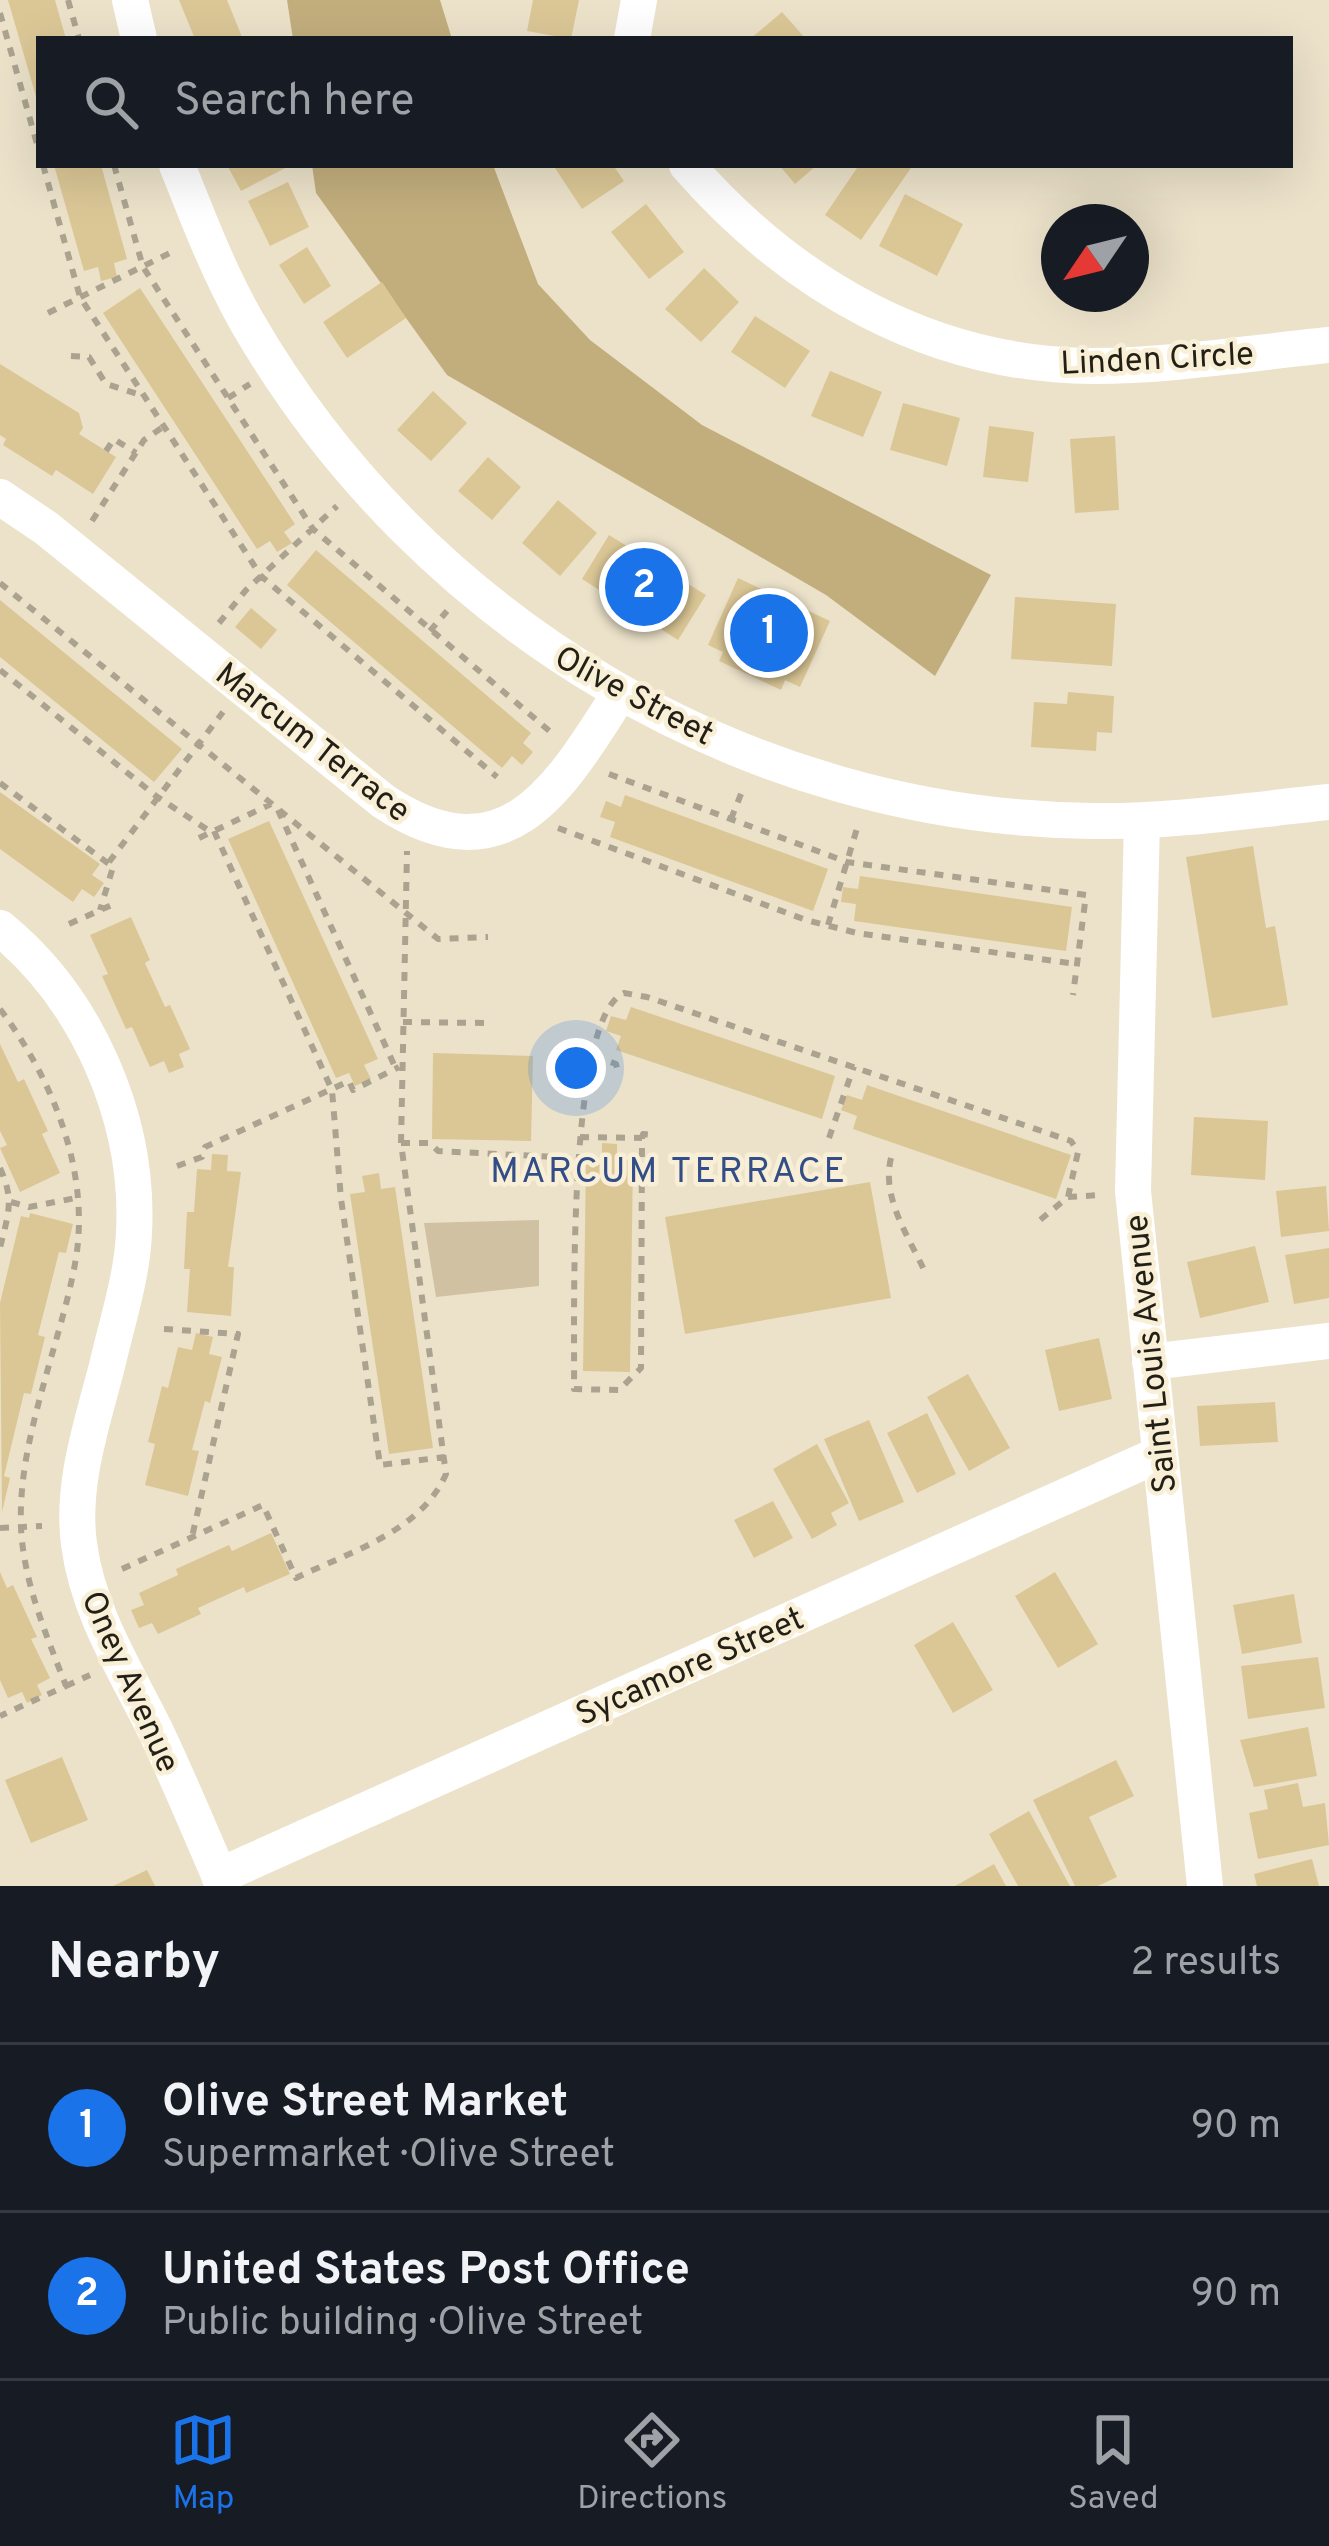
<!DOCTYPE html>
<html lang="en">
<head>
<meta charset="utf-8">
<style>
	:root { --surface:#171b24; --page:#20242c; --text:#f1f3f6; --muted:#9ea1a6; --line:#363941; --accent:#1a73e8 }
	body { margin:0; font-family:Overpass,sans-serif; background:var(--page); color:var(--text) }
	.compass { position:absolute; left:1041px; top:204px; width:108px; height:108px; border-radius:50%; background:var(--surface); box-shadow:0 12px 48px #0002; rotate:235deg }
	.you { position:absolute; left:576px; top:1068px; width:42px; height:42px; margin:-30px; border:9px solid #fff; border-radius:50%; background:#1a73e8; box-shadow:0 0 0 18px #1a73e833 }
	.badge { display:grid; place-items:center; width:78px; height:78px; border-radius:50%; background:var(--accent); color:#fff; font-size:39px; font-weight:700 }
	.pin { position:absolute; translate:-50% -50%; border:6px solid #fff; box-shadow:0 3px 12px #0006 }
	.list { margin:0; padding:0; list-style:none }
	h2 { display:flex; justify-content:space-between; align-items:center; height:156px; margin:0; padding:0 48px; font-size:51px }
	h2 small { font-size:39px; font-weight:400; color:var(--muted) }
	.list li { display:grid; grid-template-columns:78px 1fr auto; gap:36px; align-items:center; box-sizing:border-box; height:168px; padding:0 48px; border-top:3px solid var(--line) }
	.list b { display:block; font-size:45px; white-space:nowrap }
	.list p { margin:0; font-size:39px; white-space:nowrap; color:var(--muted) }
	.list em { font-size:39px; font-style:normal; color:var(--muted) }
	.icon { flex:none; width:66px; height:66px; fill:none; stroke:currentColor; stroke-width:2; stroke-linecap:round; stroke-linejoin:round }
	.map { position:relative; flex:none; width:1329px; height:1886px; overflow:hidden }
	.search { position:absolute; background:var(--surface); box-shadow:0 12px 48px #0002; left:36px; right:36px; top:36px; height:132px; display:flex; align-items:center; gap:30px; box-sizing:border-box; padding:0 42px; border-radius:0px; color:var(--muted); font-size:45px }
	.sheet { height:492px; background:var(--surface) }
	nav { display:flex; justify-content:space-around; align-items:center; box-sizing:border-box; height:168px; border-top:3px solid var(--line); background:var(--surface); font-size:33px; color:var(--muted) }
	nav a { display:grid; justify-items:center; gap:6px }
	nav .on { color:var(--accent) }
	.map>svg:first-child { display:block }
	.green { fill:#cfc1a1 }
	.forest { fill:#c2ae7d }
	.building { fill:#dbc796 }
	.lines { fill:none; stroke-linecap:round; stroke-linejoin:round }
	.path { stroke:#aba390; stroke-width:6; stroke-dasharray:9 9; stroke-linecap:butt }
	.minor { stroke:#fff; stroke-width:36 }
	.labels { text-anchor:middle; stroke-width:9; stroke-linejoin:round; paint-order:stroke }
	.street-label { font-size:33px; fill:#221f16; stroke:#f9efd7 }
	.neighbourhood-label { font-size:36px; letter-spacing:3px; fill:#334e87; stroke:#f9efd7 }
</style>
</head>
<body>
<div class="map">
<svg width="1329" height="1886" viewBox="0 0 1329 1886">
	<rect width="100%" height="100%" fill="#ece2ca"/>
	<path class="green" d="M539 1220V1286L436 1297 424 1223Z"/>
	<path class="forest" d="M287 0H440L452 39H293Z
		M312 165H493L538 284 590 340 702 425 991 575 935 676 826 595 447 375 316 193Z"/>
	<path class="building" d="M8 0H55L66 39H39V107Z
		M179 0H227L242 37 195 39Z
		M533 0H579L571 39 527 31Z
		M782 12 806 39H750Z
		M54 165H101L127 259 114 263 117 277 101 281 98 267 84 271Z
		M227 165H291L241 191Z
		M560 165H613L624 181 582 209 555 168Z
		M779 165H817L795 184Z
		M859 165H913L861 240 825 215Z
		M288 182 309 227 270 246 248 201Z
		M905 194 963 224 937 276 879 246Z
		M646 204 684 252 649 279 611 232Z
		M307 247 331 286 304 304 279 265Z
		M704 268 739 302 701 342 665 309Z
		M382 282 406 318 347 358 323 322Z
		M140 288 295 524 284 532 292 543 277 552 270 541 257 549 103 313Z
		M755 316 810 351 785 388 731 352Z
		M0 364 79 413 83 428 79 434 116 457 93 494 56 470 52 476 3 445 6 439 0 435Z
		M830 371 882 392 863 437 811 416Z
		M433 391 467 423 431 461 397 430Z
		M903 403 960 418 947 466 890 450Z
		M989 426 1034 432 1028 482 983 477Z
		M1115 436 1119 510 1075 513 1070 439Z
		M488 457 521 487 492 520 458 491Z
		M558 500 597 533 560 576 522 543Z
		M609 535 706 595 678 640 582 579Z
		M316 550 531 733 523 743 533 752 522 765 512 756 502 768 287 585Z
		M738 578 830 621 800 687 785 680 781 690 719 661 723 652 708 645Z
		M1015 597 1116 604 1112 666 1011 659Z
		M0 600 182 749 154 782 0 657Z
		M251 608 277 630 261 649 235 627Z
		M1068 692 1114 696 1112 733 1097 732 1096 751 1031 747 1034 702 1067 704Z
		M0 792 100 864 92 875 104 883 94 897 82 889 73 902 0 849Z
		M625 795 828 869 813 911 610 837 615 822 600 817 606 801 621 807Z
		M269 821 378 1059 364 1065 371 1079 355 1086 349 1073 336 1078 228 839Z
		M1253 846 1266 928 1275 926 1288 1005 1212 1018 1186 857Z
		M860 876 1072 907 1066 951 854 921 856 904 841 902 843 887 858 889Z
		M131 917 150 960 145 963 165 1007 170 1005 190 1049 179 1054 184 1067 169 1073 164 1061 150 1067 132 1027 126 1029 102 976 108 974 90 935Z
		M631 1007 835 1076 822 1119 616 1050 621 1036 606 1031 611 1016 626 1020Z
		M0 1044 18 1082 24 1079 48 1131 42 1134 60 1173 20 1192 0 1148 7 1145 0 1131Z
		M433 1053 533 1056 531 1141 432 1139Z
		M867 1085 1071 1155 1056 1199 853 1129 857 1116 841 1110 847 1095 862 1100Z
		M1194 1117 1268 1121 1265 1180 1191 1175Z
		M602 1143 617 1144V1160H633L630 1372 583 1371 586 1160H602Z
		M212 1154 228 1155 227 1171 241 1172 228 1267H234L231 1316 187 1312 190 1269H184L187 1212H194L197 1169 211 1170Z
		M379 1173 381 1189 395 1187 433 1448 389 1454 350 1194 365 1192 362 1176Z
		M870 1182 891 1298 685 1334 665 1217Z
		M1326 1186 1329 1231 1281 1237 1276 1191Z
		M30 1213 73 1224 66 1253 59 1252 38 1335 45 1337 31 1394 24 1393 4 1476 10 1478 2 1512 0 1303 21 1216 29 1218Z
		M1255 1246 1269 1302 1200 1318 1187 1262Z
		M1329 1248V1298L1294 1304 1285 1255Z
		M196 1333 213 1337 209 1354 222 1357 210 1403 205 1401 192 1450 199 1451 188 1496 145 1485 155 1444 148 1442 162 1386 168 1388 178 1347 192 1350Z
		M1099 1338 1112 1399 1059 1411 1045 1350Z
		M968 1374 1010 1448 969 1471 927 1397Z
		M1275 1402 1278 1442 1200 1446 1197 1406Z
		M927 1413 956 1474 917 1493 887 1433Z
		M869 1420 904 1502 859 1521 824 1439Z
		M817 1444 849 1503 831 1513 837 1525 812 1539 773 1469Z
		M773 1501 793 1538 754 1558 734 1520Z
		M271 1533 290 1574 246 1593 244 1587 198 1608 201 1614 158 1634 152 1623 139 1628 131 1610 144 1605 139 1593 178 1575 176 1569 229 1545 232 1551Z
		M0 1572 7 1588 13 1585 37 1637 31 1639 50 1678 37 1685 42 1695 27 1703 22 1692 8 1698 0 1680Z
		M1055 1572 1098 1644 1058 1668 1015 1596Z
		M1294 1594 1302 1643 1242 1654 1233 1605Z
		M953 1622 993 1690 953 1713 914 1645Z
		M1318 1657 1325 1708 1248 1719 1241 1666Z
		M1308 1727 1317 1776 1254 1787 1240 1740Z
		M62 1757 88 1820 31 1843 5 1780Z
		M1116 1760 1134 1796 1089 1817 1117 1877 1098 1886H1075L1033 1800Z
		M1298 1783 1303 1807 1325 1803 1329 1845 1258 1859 1249 1813 1268 1809 1264 1790Z
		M1029 1811 1070 1886H1018L989 1834Z
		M1312 1859 1319 1886H1257L1254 1874Z
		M994 1864 1006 1886H955Z
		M147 1870 155 1886H113Z"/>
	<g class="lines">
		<path class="path" d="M68 0 79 39
			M0 13 39 151
			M43 165 80 297 261 576 497 777
			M114 165 143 267 313 529 553 734
			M48 313 174 251
			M71 356 89 357 106 384 141 395
			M228 398 250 384
			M106 451 114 439 136 453
			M92 521 144 440 163 427
			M0 583 438 939 488 937
			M219 623 246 590 337 506
			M430 631 447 611
			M0 670 156 796 211 832
			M609 774 847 862 1086 895 1073 995
			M0 783 113 867 100 910
			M278 810 396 1069
			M731 819 743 789
			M558 828 806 920 857 933 1076 964
			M214 831 332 1090 341 1199 380 1465 445 1457
			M199 838 271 804
			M109 862 223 712
			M69 924 114 904
			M828 925 858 825
			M0 1009C52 1078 90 1170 76 1258 69 1300 55 1342 44 1383 31 1430 19 1478 21 1528 24 1584 46 1634 66 1686L0 1716
			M403 1022 488 1023
			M594 1056 616 1064 617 1068
			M580 1137 642 1138 641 1368 619 1390 574 1389C575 1324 566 1018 624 993L647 997 1071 1141 1078 1152 1068 1197 1040 1220
			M642 1138 643 1134 653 1135
			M829 1138 854 1066
			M401 1143H430L438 1151 576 1158
			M891 1158C881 1198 909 1237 925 1272
			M177 1166 202 1157 205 1147 349 1081 353 1090 399 1067
			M0 1168C15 1201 8 1214 0 1248
			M1068 1197 1101 1195
			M11 1202 29 1207 76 1198
			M164 1329 238 1334 192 1537
			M0 1528 42 1526
			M122 1569 263 1505 296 1578C349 1552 421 1532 446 1474L401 1143 407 851
			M66 1686 90 1675"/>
		<path class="minor" d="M130 0 139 39
			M632 39 639 0
			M177 165C198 218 219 273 247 322 420 622 746 818 1094 821 1172 822 1251 810 1329 802
			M687 165C791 284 929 365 1092 366 1171 366 1250 353 1329 345
			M0 497 46 528 383 801C506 883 560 787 620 693
			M1142 821 1133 1191 1205 1886
			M0 928C88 1000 140 1120 134 1233 132 1278 117 1322 107 1366 92 1424 71 1484 79 1544 88 1614 128 1674 158 1736 181 1785 202 1836 224 1886
			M1150 1362 1329 1341
			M219 1876 1160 1454"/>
	</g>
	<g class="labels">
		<g class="street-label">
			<text transform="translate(1157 357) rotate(-3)" y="12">Linden Circle</text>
			<text transform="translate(635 694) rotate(28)" y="12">Olive Street</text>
			<text transform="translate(314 741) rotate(38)" y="12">Marcum Terrace</text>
			<text transform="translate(1149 1354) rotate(-96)" y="12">Saint Louis Avenue</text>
			<text transform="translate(689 1665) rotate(-24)" y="12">Sycamore Street</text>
			<text transform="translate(132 1681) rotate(66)" y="12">Oney Avenue</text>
		</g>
		<g class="neighbourhood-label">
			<text x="669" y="1182">MARCUM TERRACE</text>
		</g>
	</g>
</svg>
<svg class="compass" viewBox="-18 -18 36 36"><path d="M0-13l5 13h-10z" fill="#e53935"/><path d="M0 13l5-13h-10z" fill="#9ea1a6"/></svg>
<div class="you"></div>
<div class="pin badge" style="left:769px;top:633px">1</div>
<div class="pin badge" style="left:644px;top:587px">2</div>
<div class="search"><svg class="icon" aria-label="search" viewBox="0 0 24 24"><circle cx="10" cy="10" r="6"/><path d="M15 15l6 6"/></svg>Search here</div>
</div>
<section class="sheet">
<h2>Nearby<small>2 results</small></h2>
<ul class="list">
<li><span class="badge">1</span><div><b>Olive Street Market</b><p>Supermarket · Olive Street</p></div><em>90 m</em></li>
<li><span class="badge">2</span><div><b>United States Post Office</b><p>Public building · Olive Street</p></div><em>90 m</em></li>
</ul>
</section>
<nav>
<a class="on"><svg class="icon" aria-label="map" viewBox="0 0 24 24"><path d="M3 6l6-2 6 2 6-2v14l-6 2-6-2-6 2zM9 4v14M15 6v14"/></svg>Map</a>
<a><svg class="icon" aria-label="directions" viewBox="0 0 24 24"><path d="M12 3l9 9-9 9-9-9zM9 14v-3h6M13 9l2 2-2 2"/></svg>Directions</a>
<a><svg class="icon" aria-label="saved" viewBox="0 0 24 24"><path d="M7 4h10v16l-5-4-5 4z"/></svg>Saved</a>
</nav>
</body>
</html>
